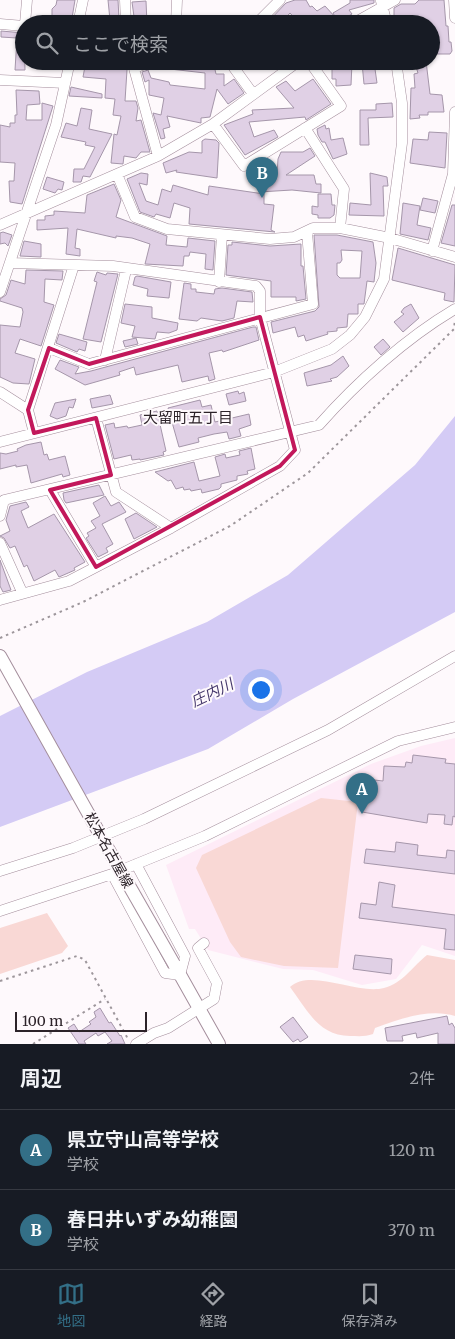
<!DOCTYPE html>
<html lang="ja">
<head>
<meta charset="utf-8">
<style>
	:root { --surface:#171b24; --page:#242831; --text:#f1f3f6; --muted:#9ea1a6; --line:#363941; --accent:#336f87 }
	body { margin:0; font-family:Merriweather,"Noto Sans JP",serif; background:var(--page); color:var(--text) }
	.scale { position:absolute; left:15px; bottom:12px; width:132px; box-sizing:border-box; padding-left:5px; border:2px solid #2c2329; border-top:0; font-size:14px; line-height:18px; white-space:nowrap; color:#2c2329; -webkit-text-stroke:4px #fef9fc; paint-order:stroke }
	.you { position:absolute; left:260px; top:689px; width:18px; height:18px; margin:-12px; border:4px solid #fff; border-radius:50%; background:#1a73e8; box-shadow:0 0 0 8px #1a73e833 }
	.badge { display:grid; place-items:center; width:32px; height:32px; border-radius:50%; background:var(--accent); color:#fff; font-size:16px; font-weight:700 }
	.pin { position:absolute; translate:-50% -41px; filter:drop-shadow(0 1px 2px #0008) }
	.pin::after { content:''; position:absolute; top:26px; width:18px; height:15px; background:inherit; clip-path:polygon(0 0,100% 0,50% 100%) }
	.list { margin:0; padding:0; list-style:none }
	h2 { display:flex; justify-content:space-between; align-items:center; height:65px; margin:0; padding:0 20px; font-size:21px }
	h2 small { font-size:16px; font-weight:400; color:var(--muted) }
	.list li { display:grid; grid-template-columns:32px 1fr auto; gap:15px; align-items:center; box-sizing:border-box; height:80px; padding:0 20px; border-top:1px solid var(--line) }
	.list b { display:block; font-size:19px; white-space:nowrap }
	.list p { margin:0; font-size:16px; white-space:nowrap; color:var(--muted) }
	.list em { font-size:16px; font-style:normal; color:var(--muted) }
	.icon { flex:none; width:28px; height:28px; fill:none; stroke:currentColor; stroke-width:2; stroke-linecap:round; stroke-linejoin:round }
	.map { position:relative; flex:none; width:455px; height:1044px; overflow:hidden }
	.search { position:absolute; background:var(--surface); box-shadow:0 1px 4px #0004; left:15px; right:15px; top:15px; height:55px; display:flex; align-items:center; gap:12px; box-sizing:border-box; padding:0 18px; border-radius:28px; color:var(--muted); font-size:19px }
	.sheet { height:225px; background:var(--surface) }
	nav { display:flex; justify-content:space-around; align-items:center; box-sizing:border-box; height:70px; border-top:1px solid var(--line); background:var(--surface); font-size:14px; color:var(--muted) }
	nav a { display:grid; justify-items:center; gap:2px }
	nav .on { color:var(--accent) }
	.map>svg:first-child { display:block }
	.built { fill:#feebf7 }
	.green { fill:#f9d8d5 }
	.water { fill:#d4cbf5 }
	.building { fill:#e0d0e5; stroke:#a596aa; fill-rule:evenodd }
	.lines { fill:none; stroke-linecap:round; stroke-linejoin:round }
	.minor-casing { stroke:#a48e9c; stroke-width:11 }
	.major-casing { stroke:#a48e9c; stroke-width:14 }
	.path { stroke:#9d969b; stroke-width:2; stroke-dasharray:2.5 4; stroke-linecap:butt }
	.minor { stroke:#fff; stroke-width:10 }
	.major { stroke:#fff; stroke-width:12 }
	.major-bridge-casing { stroke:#a48e9c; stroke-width:14; stroke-linecap:butt }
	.major-bridge { stroke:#fff; stroke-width:12 }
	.marked { fill:none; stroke:#c2185b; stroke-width:4; stroke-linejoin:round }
	.labels { text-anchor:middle; stroke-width:4; stroke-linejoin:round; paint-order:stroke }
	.street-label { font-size:14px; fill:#2c2329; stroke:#fef9fc }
	.neighbourhood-label { font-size:15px; fill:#2c2329; stroke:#fef9fc }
	.water-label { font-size:15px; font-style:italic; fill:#45376b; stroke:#fef9fc }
</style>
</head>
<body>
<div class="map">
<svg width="455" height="1044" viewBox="0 0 455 1044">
	<rect width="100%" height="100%" fill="#fef9fc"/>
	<path class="built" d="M455 738V956L422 945 396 979 362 985 313 970 283 969 208 950 195 929H189L166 865 371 764 421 746Z"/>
	<path class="green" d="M321 798 358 802 338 968 284 966 241 957 230 942 196 868 202 855Z
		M47 913 68 946 62 953 0 974V928Z
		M427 955 455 960V1016C430 1008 399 1019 375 1028L373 1034C365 1037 358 1036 350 1036 319 1036 307 1010 290 987 311 968 357 995 384 988 402 984 414 965 427 955Z"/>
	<path class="water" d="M455 416V612L293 699 208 749 0 827V716L87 672 207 622 288 575 415 465Z"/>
	<path class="building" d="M57 0H75L71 24 52 23V9L56 5Z
		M108 0H118L119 19 110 20Z
		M295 0H306L310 7 312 6 317 11 325 6 336 18 328 24H316L311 17 300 24 290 13 280 24H266L286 3Z
		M350 0H374V3L349 10 352 14 338 22 333 13 350 3Z
		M419 0H444L446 26H448L449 42H451L452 51 450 54H431V24L424 23V18H409V21L394 20V8L401 4H415Z
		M146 1 147 24H135L132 2Z
		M1 31 24 33 25 70H15L17 38 1 37Z
		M125 61 127 70 125 101H136L138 108 136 121 141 120 150 152H141L136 158 124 156 123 164 111 163 114 134 117 135 121 116 113 115 115 99 105 98 106 79 83 77 86 61Z
		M171 61H213L216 74H224V86L234 79 244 93 228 104 217 89 210 117 201 118V123L167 116 170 127 163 129 165 138 161 139 153 113 161 115 164 98 149 95V80L145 82 142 72 148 70 151 78 169 82 170 85 205 89V73L170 69Z
		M332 61 352 63 351 85 336 86V79H332Z
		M414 61H426L430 94 442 95 444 112H428V115H419L420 118 410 119 411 88H415L414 74 418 73Z
		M374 62 377 83 364 84 362 63Z
		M313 79 331 104 306 120 305 117 249 122 254 137 274 130 278 137 245 155 224 125 253 114 252 110 294 108 276 87 286 81 295 91Z
		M71 87 102 94V98L69 96Z
		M16 90 39 91 40 104 27 105 26 120H42V103L53 106 22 204 10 202 9 181H14L15 163 0 162V125L10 127V123H15V115H17Z
		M392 103 393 117 368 118 369 145H360V110H376V104Z
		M81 108 92 110 89 129 112 134 90 177 83 176 81 182H73L74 169H84L95 147 85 145 86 142 61 137 66 123 77 126Z
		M325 125 326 129 329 128 331 140 343 138 347 154 333 159 325 142H322L318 135 317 129Z
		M429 132 447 133 445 168 410 163 413 139 428 140Z
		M205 139 216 140 219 143 217 178 176 172 177 170 166 173 163 163 189 152 202 153V141Z
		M310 148 315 156 286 175H314L316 184H321V193L292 190 259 192 261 176 277 175 278 159 281 152H303Z
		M141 173 148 174 147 185 139 183 146 201 158 205 162 189 171 192 173 185 208 195 209 186 264 194V204L274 205 271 230 275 232 189 224 190 208 174 203 170 218 156 214 154 217 140 212 127 179Z
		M370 173 387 177 388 186H383L384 216 349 215 350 203 371 205Z
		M47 177 64 182 62 190 58 189 55 193 43 189Z
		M114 184 121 200 116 217 167 236 166 245 187 247 188 238 215 241 213 270 205 269 206 254 190 252 189 256H184L183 266 145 264 150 244 132 238 116 236V238L77 229 75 248 80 249V256L66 254 68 228 37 230V220H45V216L54 215V211L85 213 87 195Z
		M318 194H331L332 205H335L334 215 330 218H318V215L312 214V206L318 207Z
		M423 198 438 201 435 213 420 210Z
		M403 203 420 206 417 225 431 228 428 240 400 234Z
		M452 205H455V246L441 243Z
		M3 232 12 235 8 246 5 243 0 244V233Z
		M314 235H337L373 242 376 263 374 282 367 281 364 304H358V314H348L347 327 337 328V331L327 332 328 334 306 341 304 335 298 337 295 327 273 333 271 322 315 311 319 307ZM341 250 362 251 360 278H340L337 275V263H340L342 260Z
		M24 241 41 244V257L20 256Z
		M232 242 270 246 301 244V266H303L306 299 296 301V297H271V281L226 275 228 245H232Z
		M398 248 455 265 454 302 444 300 445 293 392 280Z
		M26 270 63 271 62 280 45 279 44 302 54 305 41 346 20 339 15 353 35 359 29 384 13 383 0 377V325L20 327 23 312 22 308 0 301V299L6 295 11 280 25 284Z
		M97 272 106 275 107 273 118 274 101 342 83 339 97 282 94 281Z
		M137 276 171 282 169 298 147 296 148 289 133 285 135 277Z
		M184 283 191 284V289H196V292L214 294 215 289 222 288 252 292 253 302 237 301 234 318 222 321 201 318 197 321 179 319Z
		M125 304 152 307V318L178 323 177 330 169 333 157 332 155 339 132 337 135 326 121 323Z
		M411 304 419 318 403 332 394 322 404 314 401 312 404 308Z
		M253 327H256L259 340 223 352 222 350 209 353 215 379 209 381 208 376 182 382 178 365 136 375 134 367 119 372 120 375 85 385 55 369 60 360 79 367 75 374 91 371Z
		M59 334 87 342 85 351 79 349 77 352 56 343Z
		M136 338 138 344 125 347 123 341Z
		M383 339 390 347 381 355 374 347Z
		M343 356 349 366 337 377 330 379 332 381 307 386 304 373 331 365Z
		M238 391 239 394 244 392 246 401 229 405 226 394Z
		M110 395 113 404 92 408 90 399Z
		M76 399 73 408 69 407 66 416 57 419 50 416 55 403Z
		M200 400 202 407 211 405 215 422 249 414 251 425 239 429 241 436 229 439 227 432 214 434 198 438 199 442 179 447 168 408Z
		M157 411 166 451 163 452 164 455 140 460V459L132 460 131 455 114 459 105 425 114 423 115 428 127 426 128 428 142 425 140 415Z
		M41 442 44 455 47 454 49 460 65 456 70 475 63 477 62 474 31 483 27 465 16 467V465L0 469V453L6 454 18 451 17 449 26 445Z
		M251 448 255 469 247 471 248 474 237 476V480L221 484V487L219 489 202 493 201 489 191 491 190 489 184 490 183 487 176 489 171 480 168 481 155 472 194 462 199 481 220 476 215 457 225 454 226 458 240 455 239 451Z
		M99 485 104 495 66 503 64 500 63 493Z
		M105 496 111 506 119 502 126 512 102 524 113 544 106 548 108 552 98 557 86 538 89 536 87 533 96 528 91 521 100 516 93 503Z
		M26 502 29 507 21 511 28 528 54 514 85 562 74 568 75 570 59 577 55 570 34 581 27 565 24 567 15 546 10 548 4 538 0 536 10 531 6 520 10 506Z
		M136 513 157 527 134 539 125 519Z
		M0 560 11 590 3 592 0 586Z
		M413 755 446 759 445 763 455 764V817L453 816 452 825 444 824 445 815 428 814 427 823 362 812 366 779 383 781 384 766 405 767 406 762 412 763Z
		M396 842 418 845 417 855 446 858 447 850 455 851V874L364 863 366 849 395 852Z
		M379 882 395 885 392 907 455 915V950L444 949 446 929 359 918 361 903 376 905Z
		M355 955 392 959 391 974 353 969Z
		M100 1008 109 1023 111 1022 120 1036 121 1035 125 1044H107L112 1041 105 1032 98 1036 96 1033 84 1041 86 1044H79L68 1028 74 1024 79 1032 91 1024 89 1022 96 1017 94 1012Z
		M447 1016 449 1025 452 1023 455 1028V1044H438V1033L417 1038 416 1033 402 1036 403 1041H387L385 1028Z
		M293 1017 308 1037 300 1042 298 1039 293 1042 280 1027Z"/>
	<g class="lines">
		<defs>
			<path id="minor" d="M125 0 126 24
				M454 0 455 18
				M381 1 387 24
				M78 23 89 24
				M0 24 24 26
				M25 24 27 0
				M78 24 83 0
				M176 24 177 0
				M256 24 280 0
				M352 24 395 0
				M132 61 158 156
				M229 61 253 94
				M134 68 153 61
				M0 80 65 83
				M213 124 244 166 341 106 309 61
				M305 128 344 189 340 228
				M117 174 135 217 167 229 270 239 294 237 313 228H340L390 238 455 257
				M0 225 158 156 213 124 299 61
				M432 251 453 174 455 112
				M219 282 222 235
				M0 292 56 125 70 61
				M49 348 89 364 313 304 307 232
				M105 360 126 270
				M0 392 28 410 34 433
				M28 410 74 265
				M96 418 116 492 171 528
				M0 442 274 372 332 349 350 335 365 317 384 279 402 143V103L396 61
				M50 490 96 567
				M0 516 4 500 319 425C357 382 406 338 455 309
				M0 543 22 592
				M0 600 69 581 171 528 280 466 295 450 260 317V291L256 286 113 266 10 263
				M0 871 73 848 144 819 328 730 455 656
				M112 874 165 973 180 975 185 956 136 864
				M0 911 112 874 205 836 398 741 455 727
				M136 1044 154 1033 168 1028 214 999 217 983 198 948 204 943"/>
			<path id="major" d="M0 656 111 854
				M174 964 219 1044"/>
		</defs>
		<use href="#minor" class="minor-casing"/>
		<use href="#major" class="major-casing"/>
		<path class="path" d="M0 638 83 602 230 526 308 473 454 329 455 319
			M0 981 77 956 85 960 128 1039
			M33 1044 105 999"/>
		<use href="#minor" class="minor"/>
		<use href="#major" class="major"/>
		<defs>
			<path id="major-bridge" d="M111 854 174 964"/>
		</defs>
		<use href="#major-bridge" class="major-bridge-casing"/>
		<use href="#major-bridge" class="major-bridge"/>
	</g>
	<path class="marked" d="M260 317 295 450 280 466 96 567 50 490 111 475 96 418 34 433 28 410 49 348 89 364Z"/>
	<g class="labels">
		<g class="street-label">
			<text transform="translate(109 850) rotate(61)" y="5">松本名古屋線</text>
		</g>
		<g class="neighbourhood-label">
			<text x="188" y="423">大留町五丁目</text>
		</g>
		<g class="water-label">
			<text transform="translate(212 693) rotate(-26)" y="5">庄内川</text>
		</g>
	</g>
</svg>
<div class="scale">100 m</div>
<div class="you"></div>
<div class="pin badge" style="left:362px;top:814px">A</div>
<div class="pin badge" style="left:262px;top:198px">B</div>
<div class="search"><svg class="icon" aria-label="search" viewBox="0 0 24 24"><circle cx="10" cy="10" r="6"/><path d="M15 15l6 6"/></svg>ここで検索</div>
</div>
<section class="sheet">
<h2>周辺<small>2件</small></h2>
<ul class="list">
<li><span class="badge">A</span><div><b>県立守山高等学校</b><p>学校</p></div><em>120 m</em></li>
<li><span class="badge">B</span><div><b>春日井いずみ幼稚園</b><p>学校</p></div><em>370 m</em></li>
</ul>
</section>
<nav>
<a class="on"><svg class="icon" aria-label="map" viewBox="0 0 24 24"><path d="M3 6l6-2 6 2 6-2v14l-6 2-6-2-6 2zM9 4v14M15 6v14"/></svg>地図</a>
<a><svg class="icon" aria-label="directions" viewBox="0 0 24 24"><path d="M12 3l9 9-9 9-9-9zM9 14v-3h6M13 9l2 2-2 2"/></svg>経路</a>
<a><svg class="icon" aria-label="saved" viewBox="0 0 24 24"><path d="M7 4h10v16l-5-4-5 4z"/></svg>保存済み</a>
</nav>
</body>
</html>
